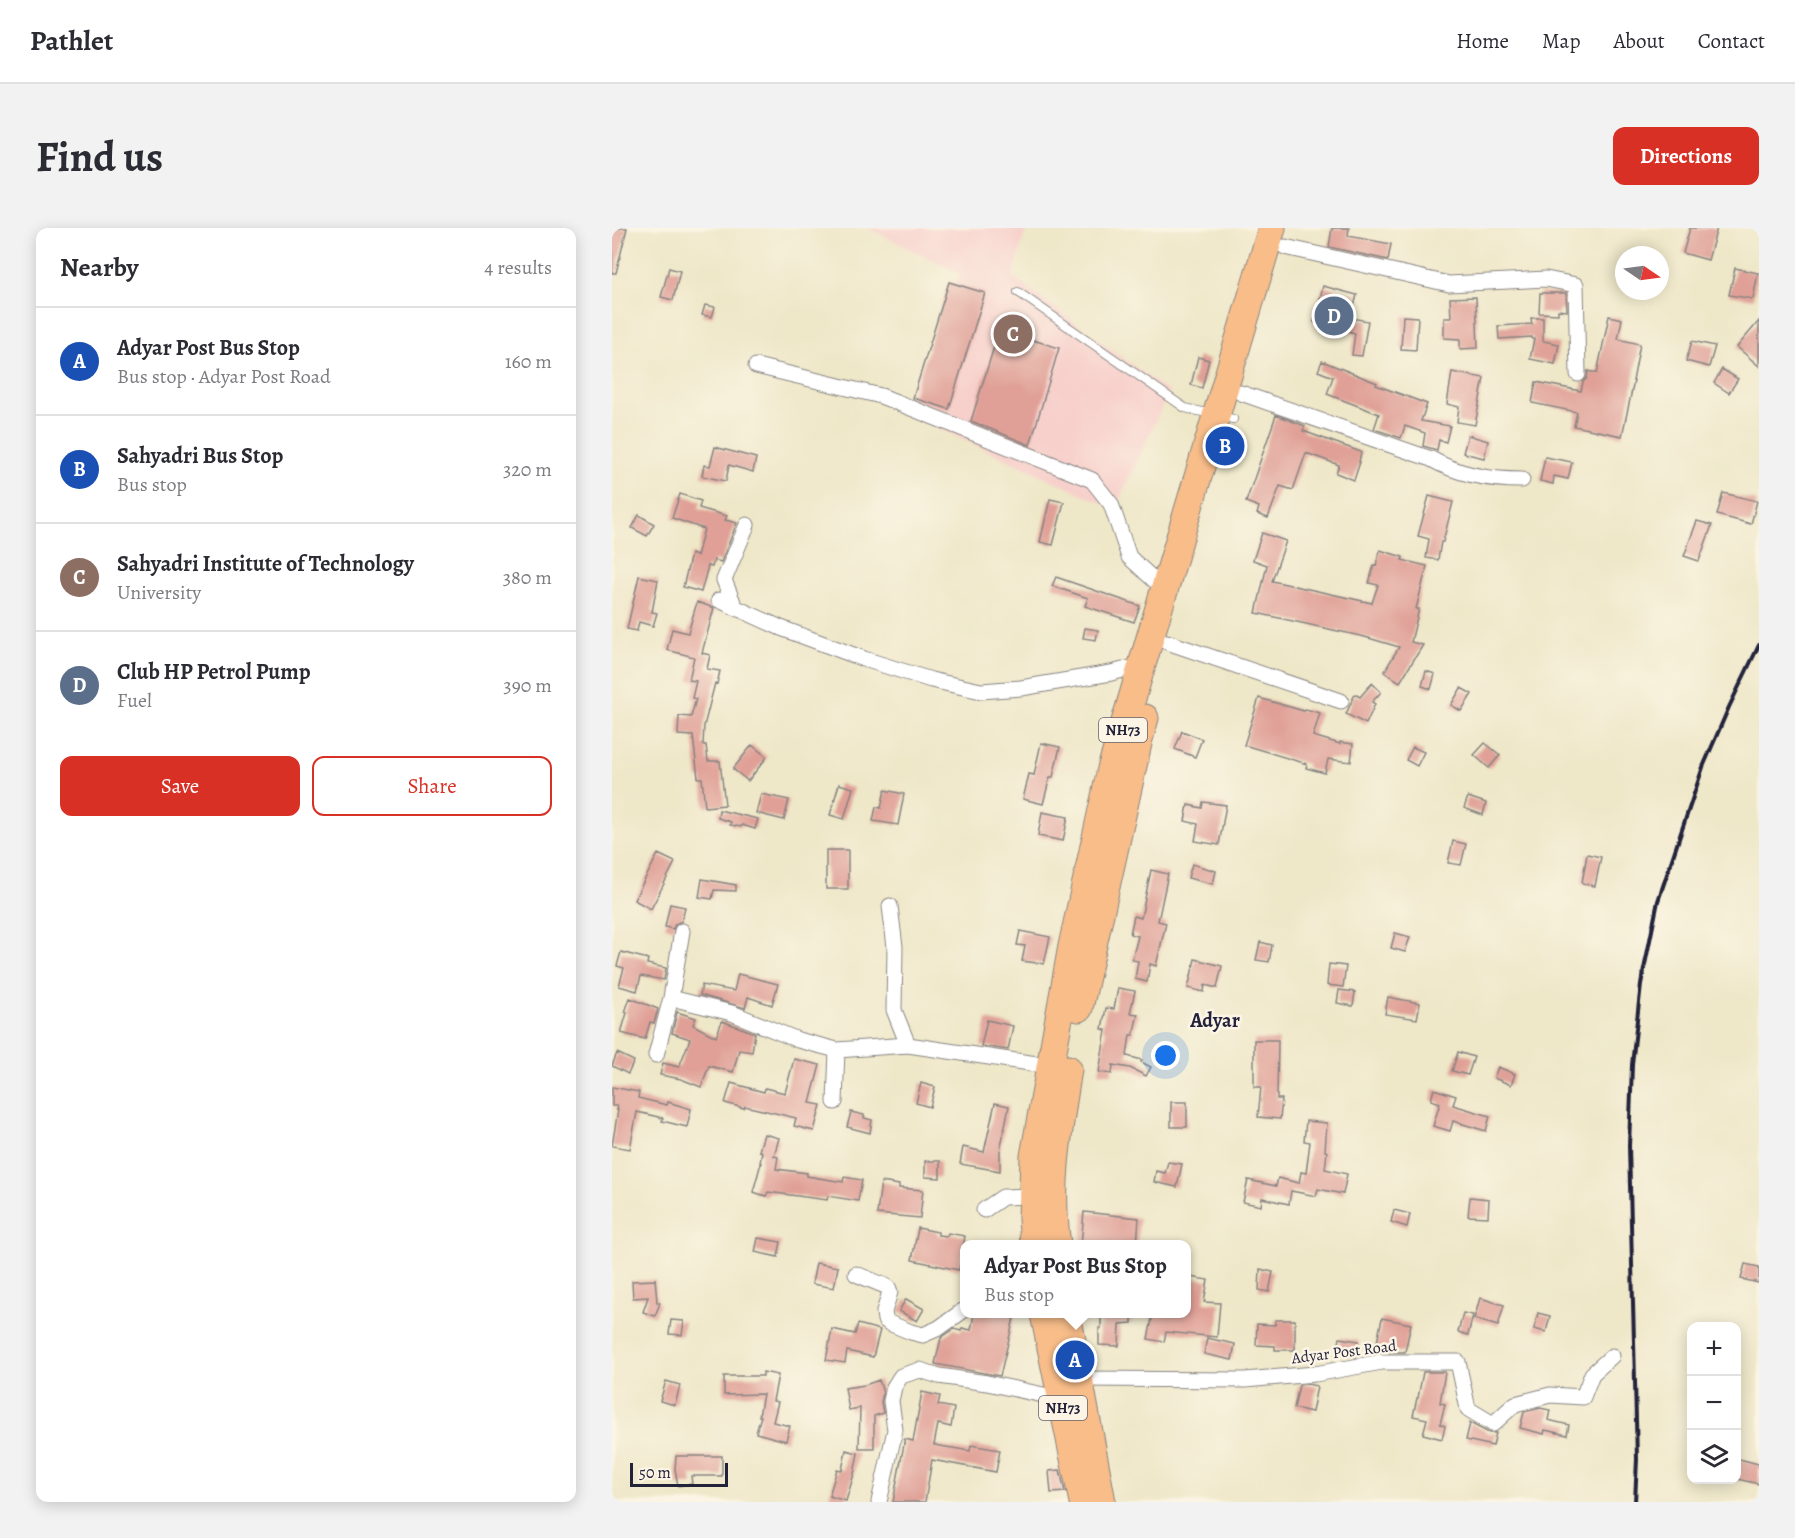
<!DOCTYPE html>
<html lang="en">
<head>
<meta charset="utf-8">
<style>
	:root { --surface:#fff; --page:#f2f2f3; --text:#2b2b33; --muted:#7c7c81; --line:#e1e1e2; --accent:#d93025 }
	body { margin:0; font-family:Alegreya,serif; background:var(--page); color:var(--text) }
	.controls { position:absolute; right:18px; bottom:18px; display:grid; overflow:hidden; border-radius:12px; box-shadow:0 3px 15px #0003 }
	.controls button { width:54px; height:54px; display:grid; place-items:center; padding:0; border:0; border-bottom:2px solid var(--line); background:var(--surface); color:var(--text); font:30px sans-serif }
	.compass { position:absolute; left:1003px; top:18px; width:54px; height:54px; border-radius:50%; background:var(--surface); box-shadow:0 3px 15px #0003; rotate:103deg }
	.scale { position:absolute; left:18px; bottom:15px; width:98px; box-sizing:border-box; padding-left:6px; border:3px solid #22223b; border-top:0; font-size:16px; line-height:21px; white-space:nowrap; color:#22223b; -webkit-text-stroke:4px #fcf5e5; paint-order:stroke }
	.you { position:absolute; left:554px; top:828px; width:21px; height:21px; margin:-15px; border:4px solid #fff; border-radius:50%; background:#1a73e8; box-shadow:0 0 0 9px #1a73e833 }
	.badge { display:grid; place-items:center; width:39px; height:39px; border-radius:50%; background:var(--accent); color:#fff; font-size:20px; font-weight:700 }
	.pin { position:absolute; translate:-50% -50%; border:3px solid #fff; box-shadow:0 2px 6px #0006 }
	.popup { position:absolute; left:348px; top:1012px; width:231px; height:78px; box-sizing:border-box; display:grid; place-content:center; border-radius:12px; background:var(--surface); filter:drop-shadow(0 2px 4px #0005); font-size:20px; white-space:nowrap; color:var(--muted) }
	.popup b { font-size:22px; color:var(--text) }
	.popup::after { content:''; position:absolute; left:50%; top:100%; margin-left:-12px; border:12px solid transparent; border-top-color:var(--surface) }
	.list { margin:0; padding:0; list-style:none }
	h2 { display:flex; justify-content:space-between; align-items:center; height:78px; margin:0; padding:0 24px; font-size:26px }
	h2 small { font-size:20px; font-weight:400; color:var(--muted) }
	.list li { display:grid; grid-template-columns:39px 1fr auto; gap:18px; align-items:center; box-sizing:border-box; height:108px; padding:0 24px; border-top:2px solid var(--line) }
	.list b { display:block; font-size:22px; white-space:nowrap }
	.list p { margin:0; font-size:20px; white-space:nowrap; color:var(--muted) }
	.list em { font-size:20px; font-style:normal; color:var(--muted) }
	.actions { display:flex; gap:12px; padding:18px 24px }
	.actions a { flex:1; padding:14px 0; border:2px solid var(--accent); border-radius:12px; text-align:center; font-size:21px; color:var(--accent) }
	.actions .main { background:var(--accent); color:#fff }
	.icon { flex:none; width:33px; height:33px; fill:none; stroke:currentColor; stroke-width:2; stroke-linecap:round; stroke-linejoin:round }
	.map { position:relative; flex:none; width:1147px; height:1274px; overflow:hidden; border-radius:12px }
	header { display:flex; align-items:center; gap:36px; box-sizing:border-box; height:84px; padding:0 30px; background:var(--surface); border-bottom:2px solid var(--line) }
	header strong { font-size:28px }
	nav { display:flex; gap:33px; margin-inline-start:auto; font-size:21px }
	.intro { display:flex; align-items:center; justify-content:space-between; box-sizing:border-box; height:144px; padding:0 36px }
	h1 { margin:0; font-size:42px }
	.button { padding:15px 27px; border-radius:12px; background:var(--accent); color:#fff; font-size:21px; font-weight:700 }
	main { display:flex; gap:36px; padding:0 36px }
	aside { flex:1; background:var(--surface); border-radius:12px; box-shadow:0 3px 15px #0003 }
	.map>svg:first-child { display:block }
	.built { fill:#f7d0cb }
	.building { fill:#e0a097 }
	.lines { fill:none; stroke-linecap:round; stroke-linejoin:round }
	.lane-casing { stroke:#888482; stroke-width:10 }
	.street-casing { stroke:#888482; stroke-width:17 }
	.highway-casing { stroke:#888482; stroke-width:29 }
	.lane { stroke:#fff; stroke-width:8 }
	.street { stroke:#fff; stroke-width:15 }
	.highway { stroke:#f8bd89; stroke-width:27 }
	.rail { stroke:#22223b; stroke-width:4 }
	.labels { text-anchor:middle; stroke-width:5; stroke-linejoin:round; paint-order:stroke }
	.shield { fill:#fcf5e5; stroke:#63616e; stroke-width:1.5 }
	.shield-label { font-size:15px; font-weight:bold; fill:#22223b }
	.street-label { font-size:16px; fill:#22223b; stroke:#fcf5e5 }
	.quarter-label { font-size:20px; font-weight:bold; fill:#22223b; stroke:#fcf5e5 }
</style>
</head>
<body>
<header>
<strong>Pathlet</strong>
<nav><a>Home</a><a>Map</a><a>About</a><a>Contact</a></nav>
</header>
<div class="intro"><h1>Find us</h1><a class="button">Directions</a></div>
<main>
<aside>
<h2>Nearby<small>4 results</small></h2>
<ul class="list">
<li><span class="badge" style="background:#1a4fb4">A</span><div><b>Adyar Post Bus Stop</b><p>Bus stop · Adyar Post Road</p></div><em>160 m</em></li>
<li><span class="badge" style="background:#1a4fb4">B</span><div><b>Sahyadri Bus Stop</b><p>Bus stop</p></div><em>320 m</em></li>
<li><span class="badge" style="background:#8d6e63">C</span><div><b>Sahyadri Institute of Technology</b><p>University</p></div><em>380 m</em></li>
<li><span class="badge" style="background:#5c6f8a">D</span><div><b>Club HP Petrol Pump</b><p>Fuel</p></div><em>390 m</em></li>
</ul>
<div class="actions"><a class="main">Save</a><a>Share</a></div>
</aside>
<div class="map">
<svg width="1147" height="1274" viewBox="0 0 1147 1274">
	<rect width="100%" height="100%" fill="#fcf5e5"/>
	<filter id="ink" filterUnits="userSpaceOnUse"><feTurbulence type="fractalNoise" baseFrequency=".0167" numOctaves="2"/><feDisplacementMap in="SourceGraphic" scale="12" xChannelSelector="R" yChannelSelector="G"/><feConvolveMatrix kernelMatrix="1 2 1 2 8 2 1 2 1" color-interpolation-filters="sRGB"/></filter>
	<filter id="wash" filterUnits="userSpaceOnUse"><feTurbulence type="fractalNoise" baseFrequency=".008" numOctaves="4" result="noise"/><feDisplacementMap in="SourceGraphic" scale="24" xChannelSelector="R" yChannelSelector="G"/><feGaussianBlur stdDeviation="1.35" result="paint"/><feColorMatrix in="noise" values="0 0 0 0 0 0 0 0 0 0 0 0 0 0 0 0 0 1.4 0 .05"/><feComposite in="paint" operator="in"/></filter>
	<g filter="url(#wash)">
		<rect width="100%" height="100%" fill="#eee7c8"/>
		<path class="built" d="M256 0H414L401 49 557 164 503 281 291 184 348 46Z"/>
		<g id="blocks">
			<path class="building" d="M0 0H15L4 45H0Z
				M720 0H737L736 8 779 16 776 32 717 19Z
				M1078 0H1105L1096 32 1071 25Z
				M57 40 68 43 61 72 49 69Z
				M1123 40 1146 45 1141 71 1117 67Z
				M337 54 373 65 337 181 301 170Z
				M711 58 745 67 739 90 756 93 750 128 740 127 743 105 702 94Z
				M928 65H954L955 83 946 82V86L927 85Z
				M864 69 866 120 848 121V111L832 110V90H839L838 70Z
				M93 77 103 79 100 89 90 87Z
				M791 88 806 89 804 122 789 121Z
				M997 88 1010 91 1006 111 1028 116 1021 153H1022L1010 208 962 198 965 184 920 175 924 154 969 163 971 154 975 150 976 143 985 145Z
				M919 90H931V113L947 116 943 136 918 131 922 111H920V109L887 111 886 98 920 96Z
				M1147 93V138L1125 119Z
				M408 108 447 120 418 217 359 193 385 109 405 115Z
				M1080 113 1103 118 1097 139 1074 133Z
				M586 129 597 132 590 160 579 157Z
				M710 133 765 155 764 157 815 176 809 193 838 198 834 214 827 212 825 222 811 218 813 205 793 198 789 210 762 201 767 186 715 166 721 149 706 143Z
				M1110 141 1126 151 1117 165 1102 155Z
				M840 144 872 150 863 197 845 194 847 179 835 176Z
				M664 187 693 198 691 203 749 224 747 234H748L742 252 724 245 727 237 694 225 681 262 668 258 656 290 645 286 647 279 634 274Z
				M856 207 876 213 872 230 851 225Z
				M103 219 144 230 141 244 117 237 114 253 90 248 92 237 98 238Z
				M933 229 960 234 956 251 942 248 941 256 928 253Z
				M1111 265 1145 273 1139 296 1105 287Z
				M68 266 89 273 87 280 115 288 113 292 125 295 109 334 102 332 100 339 96 338 89 364 71 359 79 326 85 328 92 301 60 290Z
				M817 268 841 274 831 314H829L826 332 814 330 817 311 806 308Z
				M438 271 452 274 441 317 428 314Z
				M27 287 42 296 35 308 20 300Z
				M1085 293 1100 297 1087 333 1072 328Z
				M650 305 674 313 660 353 760 375 766 357 757 355 762 337 764 338 768 322 791 329 790 332 815 338 804 381H807L799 414 811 417 788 454 772 444 787 419 753 409 644 385 655 337 641 332Z
				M27 348 46 352 40 384 45 385 41 398 27 394 25 403 15 401Z
				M444 349 528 378 522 394 473 378 476 370 440 358Z
				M85 374 102 380 90 425 98 427 95 441 108 443 105 456 103 455 92 498 91 517H94L96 533H108L113 577 93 579 90 550H86L81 508 66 507 67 488 79 489 84 471 80 470 84 453 77 452 82 429 55 422 60 401 76 405Z
				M473 400 486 402 484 412 471 410Z
				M814 443 823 446 819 461 810 458Z
				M760 455 769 464 760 474 763 476 754 496 734 486 743 466 748 469Z
				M849 460 860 466 849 483 839 477Z
				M647 470 692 483 693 481 708 485 701 508 728 516V514L741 516 739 534 716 531 713 545 694 540 695 536 632 517Z
				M570 503 590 511 583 529 563 521Z
				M429 515 448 519 441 549H438L431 576 411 571 417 546 422 547Z
				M873 515 888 527 877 540 862 527Z
				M140 517 155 529 136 553 121 541Z
				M801 519 812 524 805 538 794 532Z
				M227 556 241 560 232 591 218 587Z
				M273 562 292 566 286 597 261 593 264 579 269 580Z
				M149 566 177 572 172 592 144 585Z
				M856 569 874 575 871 587 852 580Z
				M591 574 614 577 607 617 583 613 586 596 573 593 576 577 590 580Z
				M107 582 146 591 143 601 130 597 129 599 118 597 119 594 106 590Z
				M430 584 456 589 451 613 426 608Z
				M841 613 854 616 849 637 836 635Z
				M214 622H236V661H214Z
				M46 626 63 634 39 681 22 672Z
				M975 626 989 629 983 658 970 655Z
				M580 636 604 643 601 656 576 650Z
				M539 642 556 646 546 693 554 695 544 738 538 736 535 754 523 751 526 733 520 732 526 708 518 706 522 688 529 690Z
				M90 651 124 657V663L102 662 100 671 87 669Z
				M58 676 73 679 70 693 63 696 61 701 53 699Z
				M408 703 438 709 432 736 410 733 413 718 405 717Z
				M783 705 798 709 793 724 779 720Z
				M648 714 660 717 657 734 644 732Z
				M9 724 36 731 35 736 54 740 52 752 29 748 25 763 7 758 12 740 5 738Z
				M583 731 610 738 605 760 593 757 592 764 576 760Z
				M717 736 734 738 731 759 715 757Z
				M126 746 166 756 160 777 136 769 133 780 88 767 90 757 122 763Z
				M506 760 523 763 518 785 526 786 521 807H518L515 828 530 832 529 834 539 839 534 848 518 840 501 837 500 846 487 844 494 802 490 801 494 780 502 781Z
				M727 762 743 764 741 778 725 775Z
				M776 769 808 775 805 791 773 786Z
				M18 770 46 781 42 795 38 794 33 811 9 805 15 785 13 784Z
				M65 784 84 790 81 797 104 809 110 793 143 805 140 824 127 822 121 844 97 838 89 859 69 851 48 847 51 835 67 839 78 811 60 805Z
				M375 792 401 798 396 822 369 818Z
				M642 812H666L665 871H670L668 891 646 889 649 859H642Z
				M846 824 862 829 856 847 840 843Z
				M5 825 22 833 16 846 0 838Z
				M182 831 208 837 198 875 209 877 202 903 182 898 184 890 133 878 132 880 113 875 119 855 152 864 153 860 173 865Z
				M886 839 903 846 899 857 882 850Z
				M309 855 323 859 318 879 304 875Z
				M0 859 27 864 26 870 55 877 56 874 79 881 75 899 50 893 51 890 25 884 18 921 0 918 6 882H4L5 878H0Z
				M822 861 844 868 841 877 878 888 874 903 841 893 838 903 821 898 828 875 819 872Z
				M559 874H575V899H559Z
				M383 875 397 878 388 923V943L348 936 351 919 372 924Z
				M239 884 252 887V890L260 892 258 905 235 899Z
				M694 893 715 895 713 923 715 924 713 941 735 946 731 966 706 961 704 968 679 963 677 976 650 970 649 978 631 974 636 952 664 958 666 950 687 955 689 944 694 945 698 914 692 913Z
				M152 906 167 910 162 928 166 929 164 941 195 945V948L231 954 232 949 250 952 246 973 216 968 215 972 156 964 154 968 141 964 149 935H148L150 924 147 923Z
				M313 933H328V950L313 949Z
				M556 934 570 936 565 959 542 954 544 943 553 945Z
				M269 954 287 957V960L311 962 308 990 265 986Z
				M858 969 877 971 876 989 856 988Z
				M782 982 798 986 795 999 779 994Z
				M472 984 527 990 525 1017H469Z
				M306 1000 326 1004V1007L335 1008 336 1005 353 1008 347 1042 300 1032Z
				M146 1010 169 1014 166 1029 143 1024Z
				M204 1035 226 1039 222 1060 200 1056Z
				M1133 1036 1147 1039V1055L1129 1051Z
				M648 1041 661 1044 657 1064 647 1062Z
				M578 1049 596 1052 592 1074 608 1075 605 1109 554 1104 552 1114 536 1111 541 1086H574V1070Z
				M43 1050 45 1074 48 1075 43 1088 31 1084 36 1069 21 1070 20 1053 43 1052Z
				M868 1070 892 1077 886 1098 862 1091Z
				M294 1071 312 1081 305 1093 287 1083Z
				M851 1085 861 1087 856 1107 846 1104Z
				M926 1085 938 1088 934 1104 922 1101Z
				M362 1086H403L388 1148 323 1136 329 1110 342 1101 349 1103 350 1100 359 1102Z
				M489 1086H520V1095L508 1096 507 1118 487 1117V1100H489Z
				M770 1090 799 1096 793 1124H763Z
				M59 1092 72 1093 70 1107 57 1106Z
				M663 1092H683V1122H663V1118L644 1117 645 1096 663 1097Z
				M246 1096 268 1102 261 1129 235 1123 233 1135 214 1132 220 1101 243 1106Z
				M595 1110 623 1116 620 1132 592 1126Z
				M728 1110 747 1113 744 1129 725 1126Z
				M151 1144 166 1147 161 1173 166 1174 161 1194 178 1198 174 1213 144 1205 149 1188H147L151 1166 112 1167V1148H151Z
				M811 1144H833L828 1175 833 1176 828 1196 833 1198 830 1211 811 1206 815 1191 801 1188 805 1170H806Z
				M267 1152 271 1165 269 1174 271 1185 262 1188V1220H247L248 1180 237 1182 233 1160 253 1157Z
				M54 1153 68 1157 63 1177 48 1173Z
				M695 1156 705 1158 700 1184 682 1180 687 1157Z
				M310 1164 328 1168 326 1177 342 1180 339 1199 326 1196 322 1217 358 1223 359 1217 388 1222 384 1244 320 1232 313 1274H281L293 1211 301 1213Z
				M928 1180 938 1182 936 1192 957 1197 955 1207 933 1202 932 1206 908 1200 912 1184Z
				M858 1195 877 1205H884L881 1218 854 1212Z
				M234 1222 246 1225 242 1246 234 1273 217 1268 225 1241 230 1242Z
				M64 1228H110V1248H79L80 1256 66 1258 63 1241Z
				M1127 1231 1147 1236V1256L1125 1251Z
				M448 1242 453 1264 439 1265 437 1243Z"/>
		</g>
	</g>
	<g filter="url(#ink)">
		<use href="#blocks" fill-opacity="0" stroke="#888482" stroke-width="1.5"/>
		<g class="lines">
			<defs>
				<path id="lane" d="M406 64 573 180 621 191"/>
				<path id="street" d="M673 19 837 56 934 51 964 57 966 146
					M144 138 269 168 480 252 499 276 517 329 553 362
					M629 165 819 231C847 247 879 252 910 252
					M107 372 169 400 252 431 319 452 369 463 409 460 499 445 531 437
					M123 379 112 352 135 297
					M555 414 729 473
					M278 678 283 719 282 782 296 817
					M59 770 120 785 186 812 225 822 296 817 438 838
					M44 827 59 770 70 703
					M223 874 225 822
					M372 982 391 969 420 968
					M244 1046 276 1059 278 1064 272 1084 273 1092 277 1095 299 1104 311 1107 327 1100 352 1082
					M467 1151 633 1152 703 1146 770 1134H846L856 1181 881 1196 903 1176 938 1167 971 1169 980 1146 1000 1128
					M267 1274 283 1202 279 1173 282 1159 289 1148 308 1142 327 1148 375 1155 450 1171"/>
				<path id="highway" d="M467 780 527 511 533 490
					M422 1016 420 991 422 928 460 718 499 541 660 0
					M445 1016C436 956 447 901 456 841
					M432 1086 471 1274
					M455 1086 490 1274"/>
			</defs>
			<use href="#lane" class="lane-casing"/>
			<use href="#street" class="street-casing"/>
			<use href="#highway" class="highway-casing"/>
			<use href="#lane" class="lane"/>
			<use href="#street" class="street"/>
			<use href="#highway" class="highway"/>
			<path class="rail" d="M1023 1274 1025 1231 1017 918 1020 837 1029 756 1046 673 1091 539 1117 479 1147 417"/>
		</g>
	</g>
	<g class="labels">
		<g class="shield">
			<rect x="487" y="490" width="48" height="24" rx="4.5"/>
			<rect x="427" y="1168" width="48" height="24" rx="4.5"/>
		</g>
		<g class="shield-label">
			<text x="511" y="507">NH73</text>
			<text x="451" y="1185">NH73</text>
		</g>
		<g class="street-label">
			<text transform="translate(732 1123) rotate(-7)" y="6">Adyar Post Road</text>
		</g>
		<g class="quarter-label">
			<text x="603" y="799">Adyar</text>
		</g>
	</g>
</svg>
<div class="controls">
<button>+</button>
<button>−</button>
<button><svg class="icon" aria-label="layers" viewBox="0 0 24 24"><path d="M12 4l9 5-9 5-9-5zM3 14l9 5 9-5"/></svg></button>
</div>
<svg class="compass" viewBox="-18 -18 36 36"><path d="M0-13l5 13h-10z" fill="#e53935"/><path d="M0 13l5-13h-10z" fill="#7c7c81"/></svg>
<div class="scale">50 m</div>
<div class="you"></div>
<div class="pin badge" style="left:463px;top:1132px;background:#1a4fb4">A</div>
<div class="popup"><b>Adyar Post Bus Stop</b>Bus stop</div>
<div class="pin badge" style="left:613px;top:218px;background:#1a4fb4">B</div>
<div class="pin badge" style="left:401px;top:106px;background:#8d6e63">C</div>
<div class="pin badge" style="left:722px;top:88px;background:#5c6f8a">D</div>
</div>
</main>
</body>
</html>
